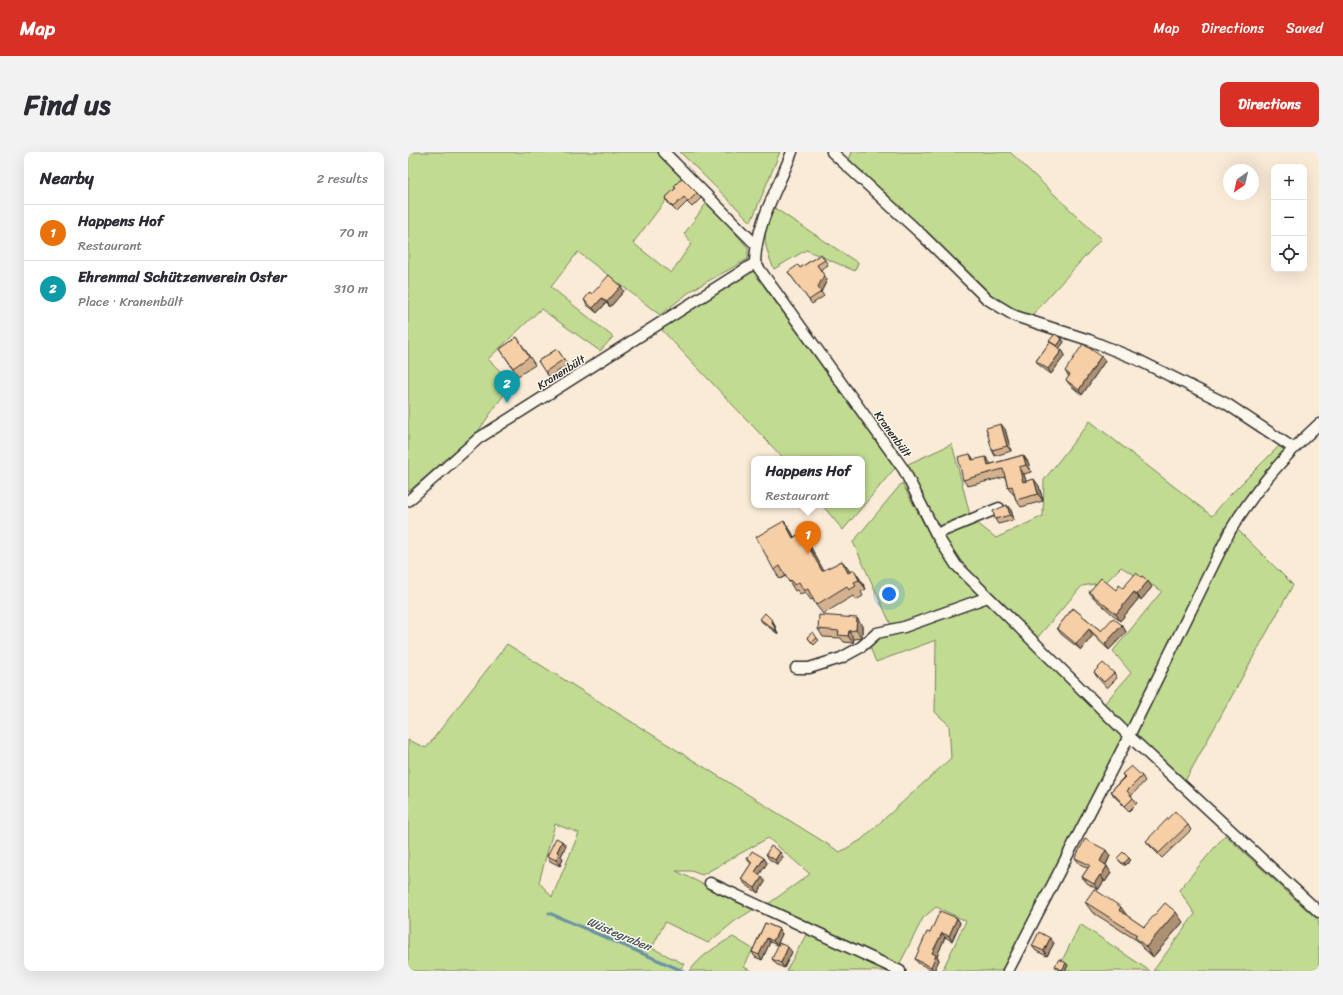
<!DOCTYPE html>
<html lang="en">
<head>
<meta charset="utf-8">
<style>
	:root { --surface:#fff; --page:#f2f2f3; --text:#2b2b33; --muted:#7c7c81; --line:#e1e1e2; --accent:#d93025 }
	body { margin:0; font-family:Sriracha,sans-serif; background:var(--page); color:var(--text) }
	.controls { position:absolute; right:12px; top:12px; display:grid; overflow:hidden; border-radius:8px; box-shadow:0 4px 16px #0002 }
	.controls button { width:36px; height:36px; display:grid; place-items:center; padding:0; border:0; border-bottom:1px solid var(--line); background:var(--surface); color:var(--text); font:20px sans-serif }
	.compass { position:absolute; left:815px; top:12px; width:36px; height:36px; border-radius:50%; background:var(--surface); box-shadow:0 4px 16px #0002; rotate:214deg }
	.you { position:absolute; left:481px; top:442px; width:14px; height:14px; margin:-10px; border:3px solid #fff; border-radius:50%; background:#1a73e8; box-shadow:0 0 0 6px #1a73e833 }
	.badge { display:grid; place-items:center; width:26px; height:26px; border-radius:50%; background:var(--accent); color:#fff; font-size:13px; font-weight:700 }
	.pin { position:absolute; translate:-50% -33px; filter:drop-shadow(0 1px 2px #0008) }
	.pin::after { content:''; position:absolute; top:21px; width:14px; height:12px; background:inherit; clip-path:polygon(0 0,100% 0,50% 100%) }
	.popup { position:absolute; left:343px; top:304px; width:114px; height:52px; box-sizing:border-box; display:grid; place-content:center; border-radius:8px; background:var(--surface); filter:drop-shadow(0 1px 3px #0005); font-size:13px; white-space:nowrap; color:var(--muted) }
	.popup b { font-size:15px; color:var(--text) }
	.popup::after { content:''; position:absolute; left:50%; top:100%; margin-left:-8px; border:8px solid transparent; border-top-color:var(--surface) }
	.list { margin:0; padding:0; list-style:none }
	h2 { display:flex; justify-content:space-between; align-items:center; height:52px; margin:0; padding:0 16px; font-size:17px }
	h2 small { font-size:13px; font-weight:400; color:var(--muted) }
	.list li { display:grid; grid-template-columns:26px 1fr auto; gap:12px; align-items:center; box-sizing:border-box; height:56px; padding:0 16px; border-top:1px solid var(--line) }
	.list b { display:block; font-size:15px; white-space:nowrap }
	.list p { margin:0; font-size:13px; white-space:nowrap; color:var(--muted) }
	.list em { font-size:13px; font-style:normal; color:var(--muted) }
	.icon { flex:none; width:22px; height:22px; fill:none; stroke:currentColor; stroke-width:2; stroke-linecap:round; stroke-linejoin:round }
	.map { position:relative; flex:none; width:911px; height:819px; overflow:hidden; border-radius:8px }
	header { display:flex; align-items:center; gap:24px; box-sizing:border-box; height:56px; padding:0 20px; background:var(--accent); color:#fff }
	header strong { font-size:19px }
	nav { display:flex; gap:22px; margin-inline-start:auto; font-size:14px }
	.intro { display:flex; align-items:center; justify-content:space-between; box-sizing:border-box; height:96px; padding:0 24px }
	h1 { margin:0; font-size:28px }
	.button { padding:10px 18px; border-radius:8px; background:var(--accent); color:#fff; font-size:14px; font-weight:700 }
	main { display:flex; gap:24px; padding:0 24px }
	aside { flex:1; background:var(--surface); border-radius:8px; box-shadow:0 4px 16px #0002 }
	.map>svg:first-child { display:block }
	.green { fill:#c1db91; stroke:#76835e; fill-rule:evenodd }
	.lines { fill:none; stroke-linecap:round; stroke-linejoin:round }
	.stream { stroke:#6b91a5; stroke-width:3 }
	.minor-casing { stroke:#2b2b2b; stroke-width:13 }
	.minor { stroke:#fbf7ec; stroke-width:10 }
	.wall { fill:#d4b28f; stroke:#2b2b2b }
	.shaded-wall { fill:#ad9174; stroke:#2b2b2b }
	.building { fill:#f7cfa6; stroke:#2b2b2b }
	.labels { text-anchor:middle; stroke-width:3; stroke-linejoin:round; paint-order:stroke }
	.street-label { font-size:11px; fill:#2b2b2b; stroke:#fbf7ec }
	.water-label { font-size:12px; font-style:italic; fill:#46565e; stroke:#fbf7ec }
</style>
</head>
<body>
<header>
<strong>Map</strong>
<nav><a>Map</a><a>Directions</a><a>Saved</a></nav>
</header>
<div class="intro"><h1>Find us</h1><a class="button">Directions</a></div>
<main>
<aside>
<h2>Nearby<small>2 results</small></h2>
<ul class="list">
<li><span class="badge" style="background:#e8710a">1</span><div><b>Happens Hof</b><p>Restaurant</p></div><em>70 m</em></li>
<li><span class="badge" style="background:#0f9aa8">2</span><div><b>Ehrenmal Schützenverein Oster</b><p>Place · Kranenbült</p></div><em>310 m</em></li>
</ul>
</aside>
<div class="map">
<svg width="911" height="819" viewBox="0 0 911 819">
	<rect width="100%" height="100%" fill="#faebd7"/>
	<filter id="ink" filterUnits="userSpaceOnUse"><feTurbulence type="fractalNoise" baseFrequency=".025" numOctaves="2"/><feDisplacementMap in="SourceGraphic" scale="8" xChannelSelector="R" yChannelSelector="G"/><feConvolveMatrix kernelMatrix="1 2 1 2 8 2 1 2 1" color-interpolation-filters="sRGB"/></filter>
	<g filter="url(#ink)">
		<path class="green" d="M0 0H255L277 23 225 91 263 121 284 91 276 82 300 49 340 96V107L284 138 252 163 170 100 143 135 205 185 192 199 133 157 80 207 104 231 71 278 0 340Z
			M272 0H372L343 70Z
			M444 0H602L693 87 624 163 610 159 583 143 441 8Z
			M365 55 450 111 447 119 398 98 366 117C354 89 355 84 365 55Z
			M346 117 487 316 435 378 414 353H454V307H376L252 176Z
			M682 269 804 364 818 347 873 292 879 297 824 369 719 577 696 552 723 521 705 499 754 439 713 415 698 430 674 434 629 486 553 410 535 384 568 370 588 386 635 364 636 328Z
			M544 292 562 363 530 376 500 312Z
			M494 331 522 383 544 415 714 585 595 819H534L558 769 528 755 515 766 491 813 360 752 402 722 360 686 294 723 283 719H268L346 757 327 769 300 791 257 770 244 796 276 812 271 819H0V588L18 596 99 492 432 700 453 688 543 606 541 573 527 560 528 488 468 510 459 488 484 475 445 390ZM147 672 171 681 144 745 131 730Z
			M829 377 885 433 777 629 727 583Z
			M817 683 911 769V819H745L787 762 771 738Z
			M672 772 742 819H652L650 817Z
			M399 781 483 819H378Z
			M325 785 345 797 336 815 344 819H282C291 805 311 792 325 785Z"/>
		<g class="lines">
			<path class="stream" d="M141 761 275 819"/>
			<defs>
				<path id="minor" d="M256 0 348 93
					M384 0C370 37 348 70 347 111L496 318 528 382 548 413 721 584 911 760
					M424 0 514 83 579 147 607 164 681 188 728 207 819 252 885 296
					M0 349 71 286 347 111
					M528 382 591 356
					M388 516H401L433 506 453 495 469 481 496 475 580 445
					M302 731 492 819
					M600 819 721 584 822 379C846 339 877 303 911 272"/>
			</defs>
			<use href="#minor" class="minor-casing"/>
			<use href="#minor" class="minor"/>
		</g>
		<path class="wall" d="M266 34 289 41 293 46 284 55 279 50 269 60 261 52 257 46 268 37Z
			M413 102 420 113 412 118 419 128 413 140 416 144 404 152 380 120 392 116Z
			M216 139 202 155 198 151 189 161 179 153 176 148 184 142Z
			M109 185 127 213 110 224 92 197Z
			M654 187 656 190 651 196 657 203 643 222 632 214 628 209 642 190 641 189Z
			M149 197 160 213 141 225 130 209Z
			M693 204 697 209 674 243 662 233 658 228 661 225 657 219Z
			M597 277 603 299 587 304 584 298Z
			M615 303 620 310 623 320 616 322 618 330 631 334 635 349 613 355 608 348 606 342H605L600 335 597 325 560 334 555 328 566 308 583 312Z
			M603 358 606 368 590 372 587 367Z
			M376 369 383 379 386 385 393 381 400 390 415 419 434 409 442 420 446 418 452 427 458 437 453 440 455 444 448 448 445 444 415 462 408 453 405 447 403 448 397 440 392 442 389 438 387 439 378 424 372 427 366 418Z
			M744 435 733 448 731 446 712 469 686 446 681 440 708 438 715 436Z
			M665 456 693 479 714 473 718 480 701 498 685 483 673 498 653 482 649 476Z
			M352 467H363L365 469 370 482 354 470Z
			M454 474V486L446 487 445 491 436 490 433 486 415 485 410 477Z
			M399 485 409 486 411 488 406 493Z
			M686 520 706 521 709 526 699 536 689 525Z
			M714 622 734 624 737 629 723 644 729 651 721 659 706 644 703 639 716 625Z
			M780 673 783 678 754 706 741 693 738 689Z
			M154 689 158 694 153 704 155 706 152 714 142 709 139 704Z
			M358 702 375 705 370 713 361 707Z
			M702 704 698 713 703 721 697 730 696 729 690 738 679 731 674 725 680 716 672 712 667 706Z
			M356 706 359 711 351 723 357 730 350 741 337 732 333 727 343 712 339 707Z
			M709 706H721L723 708 718 713H715Z
			M677 750 719 764 736 775 775 770 745 805 734 795 730 789 684 760Z
			M549 766 552 771 544 789 537 785 529 804 531 808 526 819 510 811 507 807 522 781Z
			M357 771 371 777 374 782 369 793 362 790 354 808 347 805 344 800Z
			M646 791 639 804 628 799 624 794Z
			M384 800 376 816 368 812 364 807Z
			M660 813 657 819H653L649 817 647 814Z"/>
		<path class="shaded-wall" d="M409 113 419 128 413 140 410 135Z
			M213 134 216 139 202 155 199 150Z
			M194 146 198 151 189 161 185 156Z
			M654 187 656 190 651 197 649 194Z
			M654 198 657 203 643 222 640 217Z
			M693 204 697 209 674 243 671 238Z
			M593 272 597 277 603 299 599 294Z
			M562 302 567 309 564 308Z
			M615 303 620 310 623 320 618 313Z
			M578 305 583 312 585 320 580 313Z
			M611 315 616 322 620 337 615 330Z
			M626 327 631 334 635 349 630 342Z
			M599 353 603 358 606 368 602 363Z
			M376 369 383 379 391 395 385 386Z
			M393 381 400 390 421 428 414 419Z
			M434 409 441 418 447 430 440 421Z
			M446 418 452 427 458 437 451 428Z
			M740 429 744 435 733 448 729 442Z
			M726 440 731 446 712 469 708 462Z
			M449 466 454 474V486L448 478Z
			M363 467 365 469 370 482 368 479Z
			M714 473 718 480 701 498 697 492Z
			M681 477 685 483 673 498 668 492Z
			M441 479 446 487 445 491 440 484Z
			M154 689 158 694 153 704 155 706 152 714 148 708 149 700Z
			M698 698 702 704 696 716 692 709Z
			M372 700 375 705 370 713 367 708Z
			M356 706 359 711 350 725 347 720Z
			M721 706 723 708 718 713 716 711Z
			M699 714 703 721 697 730 693 724Z
			M692 723 696 729 690 738 686 732Z
			M354 725 357 730 350 741 347 736Z
			M713 755 720 765 711 758Z
			M768 760 775 770 745 805 738 795Z
			M549 766 552 771 544 789 541 784Z
			M371 777 374 782 369 793 365 789Z
			M534 781 537 785 529 804 531 808 526 819 523 815 524 801Z
			M359 786 362 790 354 808 351 803Z
			M642 786 646 791 639 804 636 799Z
			M380 795 384 800 376 816 373 811Z
			M658 811 660 813 657 819H655L654 818Z"/>
		<path class="building" d="M274 26 289 41 280 50 276 45 265 55 257 46 268 36 266 34Z
			M413 102 417 108 409 113 416 123 410 135 413 140 401 148 380 120 390 113 392 116Z
			M201 123 213 134 199 150 194 146 185 156 176 148 182 140 184 142Z
			M647 182 654 187 649 194 641 189Z
			M109 185 121 205 105 216 92 197Z
			M642 190 654 198 640 217 628 209Z
			M675 192 693 204 671 238 658 228 662 223 657 219Z
			M149 197 156 207 137 220 130 209Z
			M593 272 599 294 584 298 578 276Z
			M562 302 564 308 578 305 580 313 615 303 618 313 611 315 615 330 626 327 630 342 608 348 604 334 600 335 595 317 555 328 550 305Z
			M599 353 602 363 587 367 585 359Z
			M376 369 385 386 393 381 414 419 434 409 440 421 446 418 451 428 446 430 448 434 441 438 439 434 408 453 400 437 396 439 391 430 386 433 383 428 381 430 372 414 366 418 348 385Z
			M728 421 733 425 734 424 740 429 729 442 726 440 708 462 681 440 693 426 708 438 711 433 715 436Z
			M665 456 693 479 705 466 714 473 697 492 681 477 668 492 649 476Z
			M357 461 363 467 368 479 352 467Z
			M411 463 449 466 448 478 441 479 440 484 430 483 431 479 410 477Z
			M405 480 409 486 404 490 399 485Z
			M695 511 706 521 696 530 686 520Z
			M723 614 734 624 719 639 725 646 717 654 703 639 717 625 714 622Z
			M767 659 780 673 751 701 738 689Z
			M148 686 154 689 149 700 151 701 148 708 139 704Z
			M677 687 698 698 692 709 699 714 693 724 692 723 686 732 674 725 682 713 667 706Z
			M363 694 372 700 367 708 358 702Z
			M344 699 356 706 347 720 354 725 347 736 333 727 344 710 339 707Z
			M715 700 721 706 716 711H714L709 706Z
			M686 737 713 755 711 758 736 775 757 751 768 760 738 795 727 785 729 783 677 750Z
			M532 759 549 766 541 784 534 781 524 801 528 803 523 815 507 807 519 780 522 781Z
			M357 771 371 777 365 789 359 786 351 803 344 800Z
			M631 780 642 786 636 799 624 794Z
			M371 791 380 795 373 811 364 807Z
			M651 807 658 811 654 818 647 814Z"/>
	</g>
	<g class="labels">
		<g class="street-label">
			<text transform="translate(153 220) rotate(-32)" y="4">Kranenbült</text>
			<text transform="translate(485 282) rotate(54)" y="4">Kranenbült</text>
		</g>
		<g class="water-label">
			<text transform="translate(211 782) rotate(23)" y="4">Wüstegraben</text>
		</g>
	</g>
</svg>
<div class="controls">
<button>+</button>
<button>−</button>
<button><svg class="icon" aria-label="locate" viewBox="0 0 24 24"><circle cx="12" cy="12" r="6"/><path d="M12 2v4M12 18v4M2 12h4M18 12h4"/></svg></button>
</div>
<svg class="compass" viewBox="-18 -18 36 36"><path d="M0-13l5 13h-10z" fill="#e53935"/><path d="M0 13l5-13h-10z" fill="#7c7c81"/></svg>
<div class="you"></div>
<div class="pin badge" style="left:400px;top:402px;background:#e8710a">1</div>
<div class="popup"><b>Happens Hof</b>Restaurant</div>
<div class="pin badge" style="left:99px;top:251px;background:#0f9aa8">2</div>
</div>
</main>
</body>
</html>
